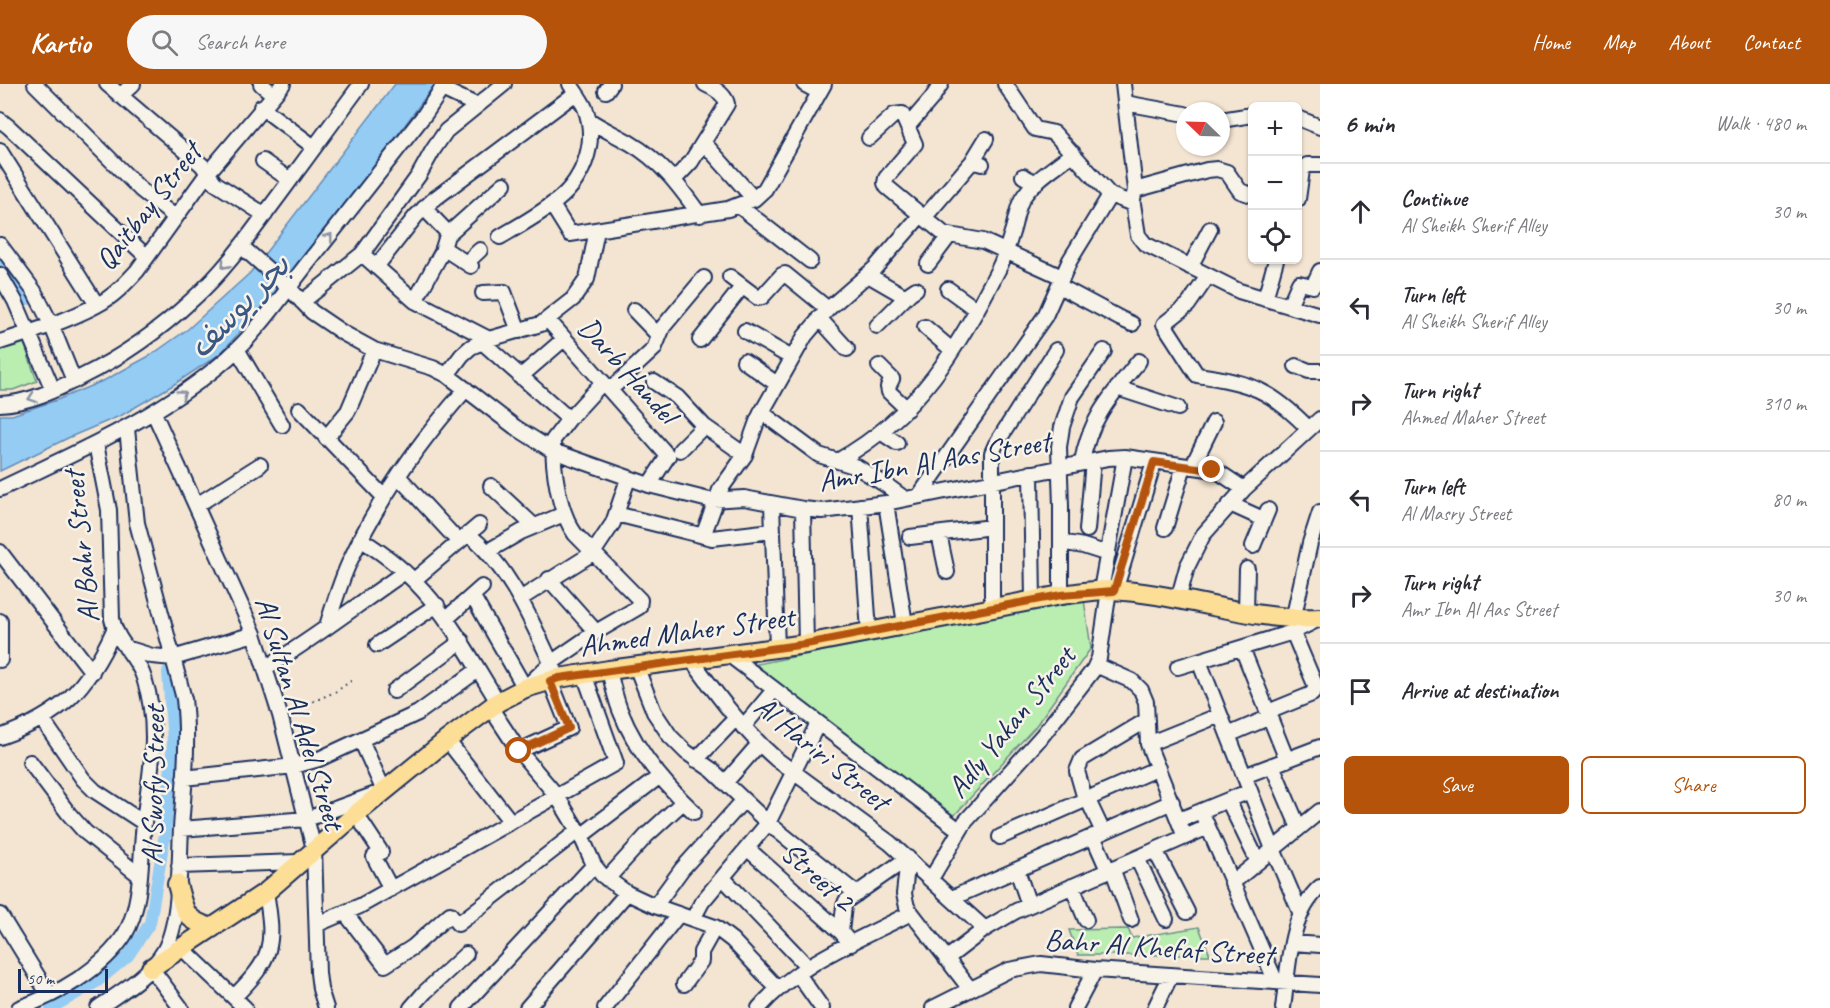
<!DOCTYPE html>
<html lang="en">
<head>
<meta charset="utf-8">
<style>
	:root { --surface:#fff; --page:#f7f7f7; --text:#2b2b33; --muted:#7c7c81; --line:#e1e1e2; --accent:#b45309 }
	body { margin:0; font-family:Caveat,"Playpen Sans Arabic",sans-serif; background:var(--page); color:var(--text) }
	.controls { position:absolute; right:18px; top:18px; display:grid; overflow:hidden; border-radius:9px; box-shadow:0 2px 4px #0004 }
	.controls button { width:54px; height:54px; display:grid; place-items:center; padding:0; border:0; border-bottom:2px solid var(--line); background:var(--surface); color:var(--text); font:30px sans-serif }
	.compass { position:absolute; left:1176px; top:18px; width:54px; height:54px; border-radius:50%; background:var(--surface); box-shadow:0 2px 4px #0004; rotate:293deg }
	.scale { position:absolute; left:18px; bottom:15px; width:90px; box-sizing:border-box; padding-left:6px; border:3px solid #1b2f5e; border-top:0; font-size:16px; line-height:21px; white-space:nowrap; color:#1b2f5e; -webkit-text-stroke:4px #f7f3e8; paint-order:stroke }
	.stop { position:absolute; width:18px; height:18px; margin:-14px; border:4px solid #b45309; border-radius:50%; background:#fff }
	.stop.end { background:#b45309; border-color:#fff; box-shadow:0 2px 6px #0008 }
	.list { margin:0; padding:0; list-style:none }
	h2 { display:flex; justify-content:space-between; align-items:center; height:78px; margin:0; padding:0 24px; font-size:26px }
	h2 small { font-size:20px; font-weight:400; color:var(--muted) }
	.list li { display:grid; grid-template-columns:39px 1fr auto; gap:18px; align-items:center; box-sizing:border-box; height:96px; padding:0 24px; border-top:2px solid var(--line) }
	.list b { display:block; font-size:22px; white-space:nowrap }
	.list p { margin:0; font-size:20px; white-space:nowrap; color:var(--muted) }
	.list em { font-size:20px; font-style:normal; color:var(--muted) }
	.actions { display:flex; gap:12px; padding:18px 24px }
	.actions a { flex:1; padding:14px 0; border:2px solid var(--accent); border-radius:9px; text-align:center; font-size:21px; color:var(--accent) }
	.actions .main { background:var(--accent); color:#fff }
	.icon { flex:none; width:33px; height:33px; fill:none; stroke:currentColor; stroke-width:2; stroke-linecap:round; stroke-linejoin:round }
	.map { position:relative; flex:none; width:1320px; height:924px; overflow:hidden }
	header { display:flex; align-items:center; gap:36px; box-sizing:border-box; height:84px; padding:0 30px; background:var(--accent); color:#fff }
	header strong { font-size:28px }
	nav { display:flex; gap:33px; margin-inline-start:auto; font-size:21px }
	.search { width:420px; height:54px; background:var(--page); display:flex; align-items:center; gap:15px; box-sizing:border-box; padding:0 21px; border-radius:33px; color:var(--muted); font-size:22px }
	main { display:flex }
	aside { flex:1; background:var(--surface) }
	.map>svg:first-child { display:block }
	.green { fill:#b9eeb0; stroke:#6a8e87; stroke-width:1.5 }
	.water { fill:#95ccf4; stroke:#648db8; stroke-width:1.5 }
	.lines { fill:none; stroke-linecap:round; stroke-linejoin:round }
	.canal { stroke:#95ccf4; stroke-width:12 }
	.minor-casing { stroke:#1b2f5e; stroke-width:18 }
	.major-casing { stroke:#1b2f5e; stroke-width:22 }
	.path { stroke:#1b2f5e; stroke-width:2; stroke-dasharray:1.5 4.5; stroke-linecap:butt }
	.minor { stroke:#f7f3e8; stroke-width:14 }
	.major { stroke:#fdde96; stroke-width:18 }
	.oneway { stroke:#8991a3 }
	.route { stroke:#b45309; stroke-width:8 }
	.labels { text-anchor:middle; stroke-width:5; stroke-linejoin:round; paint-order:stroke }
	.street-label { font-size:30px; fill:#1b2f5e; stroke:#f7f3e8 }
	.water-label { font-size:32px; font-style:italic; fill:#3a5684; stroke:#f7f3e8 }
</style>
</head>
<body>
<header>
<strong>Kartio</strong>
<div class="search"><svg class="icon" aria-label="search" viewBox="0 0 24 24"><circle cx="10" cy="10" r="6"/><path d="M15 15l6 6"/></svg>Search here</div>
<nav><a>Home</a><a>Map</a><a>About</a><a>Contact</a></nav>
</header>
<main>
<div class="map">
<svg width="1320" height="924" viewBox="0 0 1320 924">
	<rect width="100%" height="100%" fill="#f4e5d2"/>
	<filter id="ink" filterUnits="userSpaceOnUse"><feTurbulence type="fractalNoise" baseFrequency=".0167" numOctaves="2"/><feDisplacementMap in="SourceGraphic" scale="12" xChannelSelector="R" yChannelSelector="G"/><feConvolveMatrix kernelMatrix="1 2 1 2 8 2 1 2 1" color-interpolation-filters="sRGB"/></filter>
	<g filter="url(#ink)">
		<path class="green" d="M24 259 37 297 13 306H0V266Z
			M1084 516 1091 564 1035 643 951 735 761 587 757 580Z
			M1199 843 1210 871H1078L1069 846 1128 845 1132 854Z"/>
		<path class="water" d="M395 0H435L345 123 274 210 220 270 173 301 122 331 70 353 0 387V331H12L57 316 105 296 151 271 188 245 250 189Z"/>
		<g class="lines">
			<path class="canal" d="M0 174 28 215
				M51 924 98 897 128 872 150 839 165 750 173 658 168 588"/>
			<defs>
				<path id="minor" d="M35 0 141 106 175 133
					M107 0 202 81 215 99 265 131
					M261 0 273 10
					M804 0 819 8
					M1005 0 1035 45 1054 49 1110 111 1133 120 1138 151 1145 160 1239 207 1320 231
					M1123 0 1135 106 1133 115
					M442 5 476 21
					M606 7 611 0
					M120 12 133 0
					M1125 19 1185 30
					M261 23 314 63
					M1298 34 1320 43
					M0 36 9 43 147 173
					M589 36C602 45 617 51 630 59 661 77 680 103 700 131
					M1221 36 1252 31
					M908 42 932 14 941 0
					M869 54 894 31 902 30 915 60 886 94 885 99 887 103 944 150 983 157 1062 193
					M704 59 754 115
					M0 67 97 221
					M263 77 290 96
					M972 78 986 55
					M1023 92 1036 99
					M674 96 691 78 727 20C725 10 714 4 705 0
					M1135 106 1207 86 1217 85 1227 88 1240 107 1252 111
					M1298 115 1302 86 1307 81H1320
					M552 121 570 150 728 125 754 115 765 105 824 0
					M739 122 810 177
					M424 124 448 149
					M924 134 970 80 975 78 982 80
					M500 153C517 143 535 133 551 121 582 100 599 60 585 24 581 15 575 8 570 0
					M0 161 34 207 51 240 74 297
					M241 162 289 204 312 228 343 249 374 266 433 284 447 291 515 343 553 367 649 401 709 416 744 414 803 425 822 427 886 419 1108 374 1125 373 1208 385 1220 389 1244 405
					M443 164 471 182
					M362 170 415 217 489 255
					M466 179 480 166
					M928 180 949 152
					M376 183 416 132 433 116 576 9
					M1190 183 1210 145
					M0 191 15 217 53 306
					M868 191 906 213
					M1208 192 1188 221 1164 240 1197 291C1250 298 1271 306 1309 345
					M730 193 758 214 762 213 782 191 785 190 828 225
					M1059 202 1121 235 1132 240
					M948 205 977 226
					M483 209 504 208 519 247
					M1265 215 1276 176
					M415 217 442 168 447 151 504 100
					M302 218 362 170 419 91 433 66 446 47 504 0
					M1289 222 1299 199 1313 202 1320 187
					M634 226 659 252
					M819 234 847 265
					M548 236 668 372 649 401
					M877 242 910 209 916 205
					M925 243 952 266
					M745 247 792 274
					M700 256 742 203
					M481 257 569 335
					M0 258C32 248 67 237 97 221 113 213 125 200 137 187L207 90 283 0
					M237 265 282 341
					M744 277 777 300
					M879 282 892 295 888 303 889 308 907 325
					M1296 282 1309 287H1320
					M447 291 462 271 471 263 489 255 541 240 573 215 587 195 597 146
					M520 293 564 255
					M654 298 677 313 704 342 745 371
					M1117 304 1178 324
					M610 306 654 265 663 243 704 194
					M0 320C28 319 56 306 81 293 122 273 160 246 193 215 227 185 253 146 280 110 307 73 334 37 361 0
					M299 325 384 413
					M761 328 819 371 857 383 886 401 905 415
					M154 329 254 550 280 631 314 765 318 889 320 905 326 924
					M882 349 897 359
					M326 354 348 327 374 266
					M680 366 704 342
					M839 376C918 332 959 263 999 184 1005 172 1009 158 1013 145 1016 135 1017 124 1022 115 1033 96 1056 83 1073 69
					M1082 379C1088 337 1113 309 1139 277
					M1192 383 1214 338
					M1031 389 1033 516
					M398 392 459 458
					M491 402 534 442
					M0 405C81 366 159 334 228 274 258 247 282 212 307 180 347 130 386 80 425 30L445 0
					M919 412 1045 232 1070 176 1110 111
					M886 419 905 540
					M772 420 777 564
					M1230 420 1263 435
					M197 421 260 381
					M860 422 869 547
					M803 425 806 560
					M616 430 712 454 772 447
					M1165 444 1184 382
					M1087 446 1093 377
					M468 450C511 484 532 539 555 587
					M939 450 947 488
					M703 452 720 406 745 371 758 335 805 252 828 225 875 184 920 132
					M910 453 992 443
					M360 455C433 499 455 549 498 618
					M1061 458 1083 462 1108 470
					M1253 462 1268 426
					M488 467 521 448 564 430
					M0 468 92 588
					M549 495 596 548
					M414 496 479 441
					M1101 506 1125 373
					M1115 507 1154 378
					M1061 511V422L1059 363 1062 343 1072 313 1104 267
					M473 513 525 604 551 579 596 548 639 523 640 516 575 450C558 426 553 385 553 356L569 335 603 298
					M520 515 593 469 613 439 628 395
					M1178 516 1187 483 1203 451 1244 405 1320 335
					M992 524V369L996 360 1056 266
					M1246 528 1247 485
					M447 534 482 503
					M1293 536 1310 459 1320 428
					M0 537V576
					M327 542C334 520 340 498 350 477 379 413 420 357 466 305
					M377 561 437 521
					M126 564 152 572 173 574 254 550
					M1242 564 1287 676
					M728 570 959 746
					M691 575C717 611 742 645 776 675L890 759 985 845
					M1199 577 1273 765 1300 828
					M1096 581 1132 597 1141 606 1146 618 1148 660 1185 753
					M636 582 654 628 670 652 686 668 712 686 768 739 857 810
					M1178 583 1293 548 1319 535
					M265 584C314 555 358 520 405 488
					M609 586C612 599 615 613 620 626 635 665 665 701 694 728
					M394 607 462 557
					M490 623 519 667 557 712 581 752 594 781 602 791 627 809 655 822 715 843 732 856 778 905
					M1268 628 1312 610 1316 603 1293 548
					M42 635 83 695 95 707 144 739
					M743 643 774 606
					M1228 651 1270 633
					M0 653C62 631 87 605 114 546
					M447 656 511 738
					M1148 660 1220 631
					M519 667 569 644 550 596
					M696 676 735 635
					M30 678 69 730 85 748 139 791
					M1272 681 1299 744
					M1244 692 1320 663
					M184 694 294 682 319 675 418 629 478 586
					M725 699 759 660
					M1087 714 1103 748
					M1085 715 1077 687 1082 675 1147 636
					M1228 716 1258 778
					M1201 727 1276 898
					M356 730 381 768 374 773 391 805
					M1179 736 1250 707
					M181 745 307 735 384 707 361 656
					M581 752 660 692
					M1093 752 1108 786
					M1000 753 1158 684
					M748 765 841 848 851 860
					M1155 766 1187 828
					M908 774 904 810 907 823 970 905
					M1137 774 1166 835
					M179 782 299 778
					M1112 784 1131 836
					M1017 786 1029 821
					M723 794 808 883
					M607 795 647 751 683 718
					M931 795 965 738 1042 652 1094 585 1099 574 1109 506
					M1232 799 1320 727
					M1072 802 1086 836
					M952 814 1172 718
					M655 822 682 785 743 717
					M346 830 385 881 413 863 450 830 458 840 578 747
					M0 831 49 911
					M693 835 702 818 768 739 818 639
					M318 840 360 822 616 679 584 590
					M841 848 844 822 846 817 908 774
					M1293 859 1320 861
					M182 864 245 924
					M946 875 985 845 1016 827 1208 743
					M151 884 181 924
					M798 890 822 924
					M684 900 701 877V868L715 843
					M234 913C273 874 275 862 266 808
					M19 924C57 911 103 885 125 850 143 820 140 772 144 739 147 710 153 681 153 653 153 634 150 612 144 594 137 571 117 560 112 535L109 426 96 360
					M98 924C121 908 150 891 164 867 181 837 179 779 181 744 184 702 189 657 184 615L137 439 127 345
					M411 924 425 908 466 870
					M461 924 594 781
					M527 924 627 809
					M605 924 679 830
					M759 924C798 879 859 856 911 829
					M933 924 1009 886 1041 880 1095 886 1320 901
					M1075 924 1095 886
					M1155 924 1171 891
					M1283 924C1289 883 1288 832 1320 803"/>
				<path id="major" d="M177 800C185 828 183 835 212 844
					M151 884 266 808 356 730 447 656 498 618 525 604 559 594 609 586 806 560 1061 511C1077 509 1094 506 1111 506 1181 509 1250 538 1320 534"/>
			</defs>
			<use href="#minor" class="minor-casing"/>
			<use href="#major" class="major-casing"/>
			<path class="path" d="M291 627 335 608 354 595"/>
			<use href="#minor" class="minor"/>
			<use href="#major" class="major"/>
		</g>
		<defs><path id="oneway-chevron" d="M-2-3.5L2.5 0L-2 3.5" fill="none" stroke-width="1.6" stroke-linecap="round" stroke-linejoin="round" transform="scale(1.5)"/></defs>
		<g class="oneway">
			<use href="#oneway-chevron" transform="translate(329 153) rotate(-52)"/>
			<use href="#oneway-chevron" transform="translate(225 181) rotate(132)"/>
			<use href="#oneway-chevron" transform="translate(182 310) rotate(-35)"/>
			<use href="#oneway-chevron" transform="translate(32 314) rotate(161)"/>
		</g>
	</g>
	<g class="lines" filter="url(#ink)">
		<path class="route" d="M519 667 569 644 550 597 559 594 806 560 1061 511 1114 507 1154 378 1212 386"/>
	</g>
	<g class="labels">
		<g class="street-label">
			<text transform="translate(148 122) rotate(-52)" y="10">Qaitbay Street</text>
			<text transform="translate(628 286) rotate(48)" y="10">Darb Handel</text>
			<text transform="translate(934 377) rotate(-10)" y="10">Amr Ibn Al Aas Street</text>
			<text transform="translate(81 463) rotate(-96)" y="10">Al Bahr Street</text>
			<text transform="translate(687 547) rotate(-8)" y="10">Ahmed Maher Street</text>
			<text transform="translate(300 629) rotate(73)" y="10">Al Sultan Al Adel Street</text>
			<text transform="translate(1011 638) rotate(-51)" y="10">Adly Yakan Street</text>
			<text transform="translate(822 669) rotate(39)" y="10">Al Hariri Street</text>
			<text transform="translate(153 701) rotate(-89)" y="10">Al Swofy Street</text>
			<text transform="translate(818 792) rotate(42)" y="10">Street 2</text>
			<text transform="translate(1159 863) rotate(4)" y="10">Bahr Al Khefaf Street</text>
		</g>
		<g class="water-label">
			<text transform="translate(239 222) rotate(-46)" y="11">بحر يوسف</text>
		</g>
	</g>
</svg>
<div class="controls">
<button>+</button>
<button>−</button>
<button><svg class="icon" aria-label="locate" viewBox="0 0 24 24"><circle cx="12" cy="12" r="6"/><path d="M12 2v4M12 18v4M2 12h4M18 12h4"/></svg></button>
</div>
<svg class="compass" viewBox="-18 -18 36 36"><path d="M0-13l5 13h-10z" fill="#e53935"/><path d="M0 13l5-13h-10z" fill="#7c7c81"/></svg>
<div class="scale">50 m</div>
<div class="stop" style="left:519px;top:667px"></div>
<div class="stop end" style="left:1212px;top:386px"></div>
</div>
<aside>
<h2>6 min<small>Walk · 480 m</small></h2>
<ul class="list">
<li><svg class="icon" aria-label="ahead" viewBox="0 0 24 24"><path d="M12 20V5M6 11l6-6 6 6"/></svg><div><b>Continue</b><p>Al Sheikh Sherif Alley</p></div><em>30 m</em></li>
<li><svg class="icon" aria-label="left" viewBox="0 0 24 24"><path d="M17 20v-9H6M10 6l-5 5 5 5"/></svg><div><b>Turn left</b><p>Al Sheikh Sherif Alley</p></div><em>30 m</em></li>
<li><svg class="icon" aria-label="right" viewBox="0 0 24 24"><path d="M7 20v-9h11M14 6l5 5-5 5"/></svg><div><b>Turn right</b><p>Ahmed Maher Street</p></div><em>310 m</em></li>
<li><svg class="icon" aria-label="left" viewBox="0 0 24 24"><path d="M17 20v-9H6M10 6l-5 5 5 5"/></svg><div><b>Turn left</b><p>Al Masry Street</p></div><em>80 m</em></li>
<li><svg class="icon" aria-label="right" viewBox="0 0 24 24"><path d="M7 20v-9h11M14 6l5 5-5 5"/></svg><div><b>Turn right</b><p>Amr Ibn Al Aas Street</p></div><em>30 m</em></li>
<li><svg class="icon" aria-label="arrive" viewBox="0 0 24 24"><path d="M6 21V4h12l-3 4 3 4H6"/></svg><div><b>Arrive at destination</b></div></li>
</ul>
<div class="actions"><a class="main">Save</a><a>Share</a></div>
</aside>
</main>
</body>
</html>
